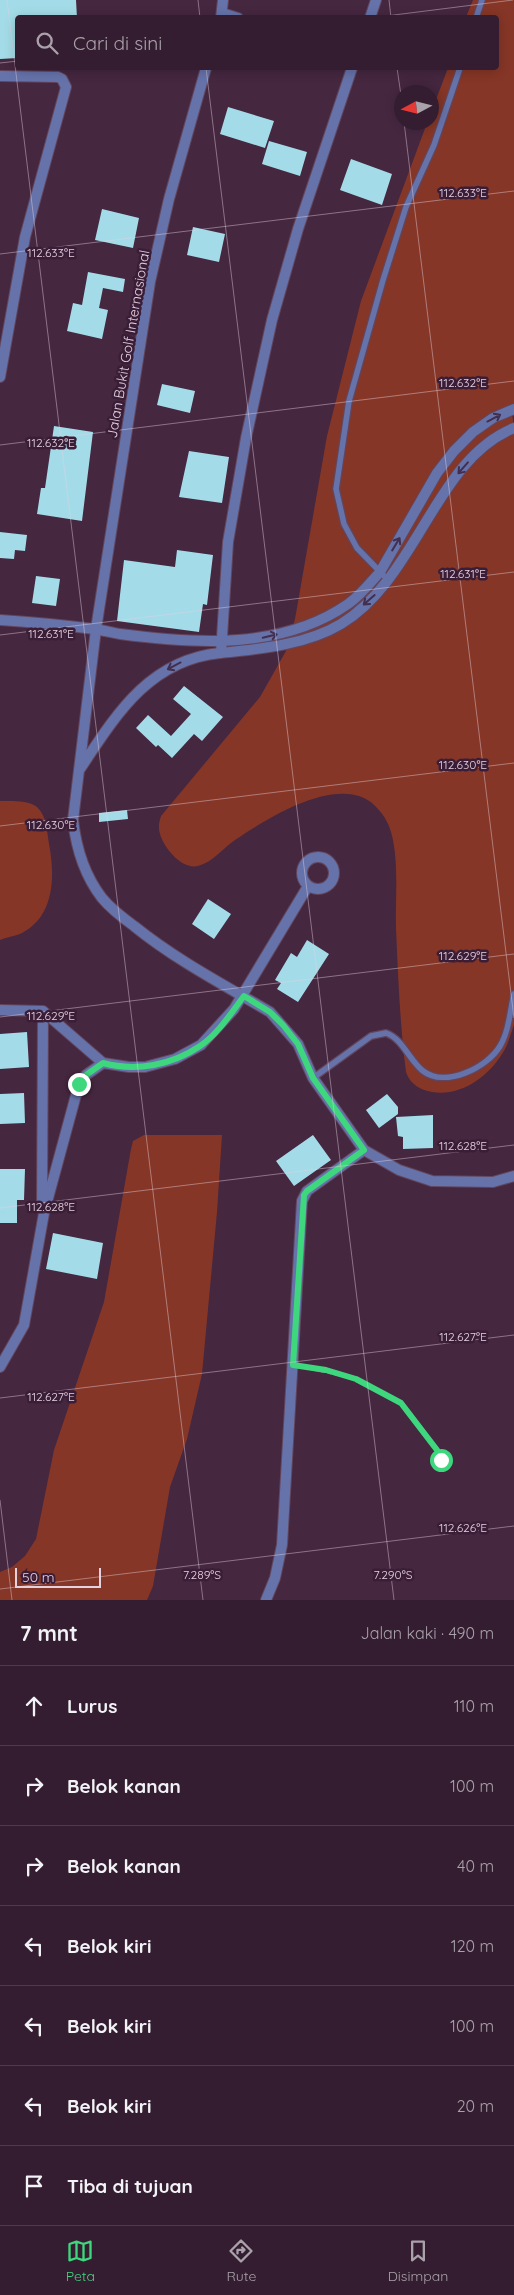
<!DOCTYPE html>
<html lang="id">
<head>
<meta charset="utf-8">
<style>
	:root { --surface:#341d30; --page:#3c2638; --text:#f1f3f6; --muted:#a9a2ab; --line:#4e3b4c; --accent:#3ed77d }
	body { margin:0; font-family:Quicksand,sans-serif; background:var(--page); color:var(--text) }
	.compass { position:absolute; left:394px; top:85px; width:45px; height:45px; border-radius:50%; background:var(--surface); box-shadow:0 2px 12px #0003; rotate:263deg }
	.scale { position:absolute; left:15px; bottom:12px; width:86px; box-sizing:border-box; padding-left:5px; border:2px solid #e5d1e0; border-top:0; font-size:14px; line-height:18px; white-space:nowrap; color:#e5d1e0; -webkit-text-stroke:4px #3a1d36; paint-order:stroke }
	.stop { position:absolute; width:15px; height:15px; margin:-11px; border:4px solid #3ed77d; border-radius:50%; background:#fff }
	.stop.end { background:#3ed77d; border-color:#fff; box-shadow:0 1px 5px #0008 }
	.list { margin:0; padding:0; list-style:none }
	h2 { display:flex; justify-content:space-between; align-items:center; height:65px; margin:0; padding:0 20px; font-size:21px }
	h2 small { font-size:16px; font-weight:400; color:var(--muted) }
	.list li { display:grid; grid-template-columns:32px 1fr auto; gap:15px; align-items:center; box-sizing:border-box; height:80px; padding:0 20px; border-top:1px solid var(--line) }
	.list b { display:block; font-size:19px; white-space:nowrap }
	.list em { font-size:16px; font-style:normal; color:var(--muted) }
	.icon { flex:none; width:28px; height:28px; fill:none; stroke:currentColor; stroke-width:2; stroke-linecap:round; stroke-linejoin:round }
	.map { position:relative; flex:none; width:514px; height:1600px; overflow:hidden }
	.search { position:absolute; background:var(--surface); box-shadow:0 2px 12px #0003; left:15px; right:15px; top:15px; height:55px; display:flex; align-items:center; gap:12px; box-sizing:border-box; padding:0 18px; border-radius:5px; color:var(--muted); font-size:19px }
	.sheet { height:625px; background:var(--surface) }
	nav { display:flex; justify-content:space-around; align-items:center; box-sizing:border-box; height:70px; border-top:1px solid var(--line); background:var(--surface); font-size:14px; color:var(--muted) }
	nav a { display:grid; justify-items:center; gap:2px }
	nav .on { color:var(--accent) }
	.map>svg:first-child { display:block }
	.green { fill:#863626 }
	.building { fill:#a3dce8 }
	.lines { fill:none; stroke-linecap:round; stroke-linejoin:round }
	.service-casing { stroke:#62465d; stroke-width:8 }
	.minor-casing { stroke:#62465d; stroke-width:12 }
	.path { stroke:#9b8296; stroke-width:2; stroke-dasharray:4 2.5; stroke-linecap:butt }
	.service { stroke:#6673ab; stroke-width:5.5 }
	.minor { stroke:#6673ab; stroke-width:10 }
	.oneway { stroke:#432e4d }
	.route { stroke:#3ed77d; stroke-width:6 }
	.ticks { fill:none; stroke:#e5d1e0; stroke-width:1; stroke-opacity:0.45 }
	.labels { text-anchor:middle; stroke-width:5; stroke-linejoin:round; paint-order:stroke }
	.street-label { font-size:14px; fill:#e5d1e0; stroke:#3a1d36 }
	.ticks-label { font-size:12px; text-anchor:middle; fill:#e5d1e0; stroke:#3a1d36; stroke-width:5; stroke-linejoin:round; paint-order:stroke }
</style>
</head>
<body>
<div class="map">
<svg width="514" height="1600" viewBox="0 0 514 1600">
	<rect width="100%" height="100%" fill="#452740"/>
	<path class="green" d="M473 0H514V403L512 413 514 427V1025C510 1035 508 1046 502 1054 488 1077 460 1097 432 1092 420 1090 410 1084 406 1072 400 1025 398 976 396 928 395 898 400 855 389 826 385 816 375 803 364 798 326 781 265 820 235 840 223 848 213 862 198 866 182 870 164 848 160 834 158 828 159 822 161 816L260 697 286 651 295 619 327 436 361 301 427 123 432 122V110L448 68H496V18L466 17Z
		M0 801C11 801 29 800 37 807 47 816 47 832 49 844 55 875 55 916 22 933 16 936 7 937 0 940Z
		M144 1135H222L217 1212 202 1374 187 1439 170 1487 153 1586 147 1600H0V1572L12 1567 25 1556 36 1539 54 1450 104 1302 131 1149 133 1141Z"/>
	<path class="building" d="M0 0H76L77 18H18V58L0 59Z
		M228 107 274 121 265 148 220 134Z
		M269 141 307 152 300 176 262 164Z
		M351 159 392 174 382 205 340 190Z
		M102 209 139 218 133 248 95 240Z
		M193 227 225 234 219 262 187 255Z
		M88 272 125 279 123 292 103 288 99 308 108 310 102 339 67 331 73 303 82 305Z
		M162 384 195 391 190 413 157 405Z
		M54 426 93 432 82 521 37 514 41 488H45Z
		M189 451 229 457 222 503 179 497Z
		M0 532 27 535 25 551 15 550 14 559 0 558Z
		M177 550 213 555 207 605 203 604 199 632 117 621 124 560 175 567Z
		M36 576 60 579 56 606 32 603Z
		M184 686 223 717 202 741 194 734 172 758 158 745 156 747 136 728 148 715 171 736 191 714 173 699Z
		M127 810 128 819 99 822V813Z
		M208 899 231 914 214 939 192 924Z
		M307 940 329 954 298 1002 277 989 281 983 275 980 291 953 297 957Z
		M27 1032 29 1067 0 1069V1034Z
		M24 1093 25 1123 0 1124V1094Z
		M387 1094 398 1107V1114L379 1128 366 1110Z
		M433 1115V1148L403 1149V1137L398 1136 396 1117Z
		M313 1135 331 1160 294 1186 276 1161Z
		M0 1169H25L24 1200H17V1223H0Z
		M53 1233 103 1243 97 1279 46 1269Z"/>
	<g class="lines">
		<defs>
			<path id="service" d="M476 18 482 0
				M389 581 357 548 344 524 336 489 349 401 383 280 406 207 434 145 460 68
				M313 1078 371 1036 386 1033C403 1039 409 1060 423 1071 445 1088 487 1068 500 1046 509 1031 510 1011 514 994"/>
			<path id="minor" d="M222 13 238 18
				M221 18 223 0
				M370 18 376 0
				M206 68 169 199 150 282 96 629 73 820C76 847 85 876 102 898 111 909 123 918 134 926 176 960 224 985 270 1012L298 1044 313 1078 364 1150 399 1170 432 1181 493 1182 514 1176
				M0 76 58 77 62 79 66 87 25 237 0 377
				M0 620C31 622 63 625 94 629 103 630 112 633 120 634 196 644 282 650 348 604 360 596 370 583 380 572L437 473 454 451 473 432 493 418 514 409
				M221 653 228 542 246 438 272 320 298 229 352 68
				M80 769C116 715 149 660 220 653 260 649 306 645 341 624 418 577 435 460 514 428
				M302 873a16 16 0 1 1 32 0a16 16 0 1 1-32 0Z
				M0 1010 43 1011 103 1063 129 1067H145L175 1059 201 1045 234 1009 308 886
				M42 1210 43 1011
				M0 1367 24 1325 44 1213 79 1084 86 1075 103 1063
				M266 1600 275 1578 282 1545 302 1201 307 1191 364 1150"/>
		</defs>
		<use href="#service" class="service-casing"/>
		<use href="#minor" class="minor-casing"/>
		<path class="path" d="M302 1367 356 1379 401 1403 437 1450 441 1460"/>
		<use href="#service" class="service"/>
		<use href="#minor" class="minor"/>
	</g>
	<defs><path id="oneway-shaft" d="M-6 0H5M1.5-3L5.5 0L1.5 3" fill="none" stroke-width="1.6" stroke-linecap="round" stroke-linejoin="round" transform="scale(1.25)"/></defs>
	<g class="oneway">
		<use href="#oneway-shaft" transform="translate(494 418) rotate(-28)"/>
		<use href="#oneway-shaft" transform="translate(463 468) rotate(131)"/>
		<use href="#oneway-shaft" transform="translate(396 544) rotate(-59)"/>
		<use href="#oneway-shaft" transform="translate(369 600) rotate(139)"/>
		<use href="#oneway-shaft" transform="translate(270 636) rotate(-14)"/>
		<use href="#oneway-shaft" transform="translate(174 666) rotate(152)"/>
	</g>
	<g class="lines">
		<path class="route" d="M79 1084 86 1075 103 1063C136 1072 172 1065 200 1046 218 1034 231 1013 244 996L270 1012 283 1025 298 1044 313 1078 364 1150 307 1191 304 1195 293 1365 326 1370 356 1379 401 1403 437 1450 441 1460"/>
	</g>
	<path class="ticks" d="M7 0 203 1600M198 0 200 18M389 0 391 18M370 18 513 0M0 63 18 61M206 68 394 1600M397 68 402 102M404 122 514 1018M0 254 514 191M0 445 514 381M0 635 514 572M0 826 514 763M0 1017 514 954M0 1208 514 1145M0 1398 514 1335M0 1500 12 1600M0 1589 514 1526"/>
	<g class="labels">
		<g class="street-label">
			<text transform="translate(128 344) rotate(-80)" y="5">Jalan Bukit Golf Internasional</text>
		</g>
	</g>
	<g class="ticks-label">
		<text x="463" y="197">112.633°E</text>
		<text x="51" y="257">112.633°E</text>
		<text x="463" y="387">112.632°E</text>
		<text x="51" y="447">112.632°E</text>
		<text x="463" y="578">112.631°E</text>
		<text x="51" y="638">112.631°E</text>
		<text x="463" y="769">112.630°E</text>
		<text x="51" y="829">112.630°E</text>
		<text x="463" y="960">112.629°E</text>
		<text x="51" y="1020">112.629°E</text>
		<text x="463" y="1150">112.628°E</text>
		<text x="51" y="1211">112.628°E</text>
		<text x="463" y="1341">112.627°E</text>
		<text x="51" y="1401">112.627°E</text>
		<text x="463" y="1532">112.626°E</text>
		<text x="202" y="1579">7.289°S</text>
		<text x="393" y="1579">7.290°S</text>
	</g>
</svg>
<svg class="compass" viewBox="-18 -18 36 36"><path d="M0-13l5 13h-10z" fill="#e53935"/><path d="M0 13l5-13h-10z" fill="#a9a2ab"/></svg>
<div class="scale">50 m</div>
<div class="stop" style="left:441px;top:1460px"></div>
<div class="stop end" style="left:79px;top:1084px"></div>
<div class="search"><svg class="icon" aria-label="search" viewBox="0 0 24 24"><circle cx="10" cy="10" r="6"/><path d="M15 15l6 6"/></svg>Cari di sini</div>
</div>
<section class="sheet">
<h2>7 mnt<small>Jalan kaki · 490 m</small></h2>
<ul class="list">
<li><svg class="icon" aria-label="ahead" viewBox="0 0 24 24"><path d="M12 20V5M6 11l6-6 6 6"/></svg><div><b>Lurus</b></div><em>110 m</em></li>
<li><svg class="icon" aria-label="right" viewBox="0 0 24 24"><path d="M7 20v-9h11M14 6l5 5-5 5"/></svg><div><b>Belok kanan</b></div><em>100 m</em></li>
<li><svg class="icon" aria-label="right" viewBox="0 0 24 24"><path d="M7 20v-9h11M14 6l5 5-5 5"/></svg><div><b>Belok kanan</b></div><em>40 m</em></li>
<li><svg class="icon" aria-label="left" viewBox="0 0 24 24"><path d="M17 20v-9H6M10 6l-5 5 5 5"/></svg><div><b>Belok kiri</b></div><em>120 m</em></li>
<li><svg class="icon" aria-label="left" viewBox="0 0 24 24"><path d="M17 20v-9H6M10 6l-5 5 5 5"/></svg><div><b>Belok kiri</b></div><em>100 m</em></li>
<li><svg class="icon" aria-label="left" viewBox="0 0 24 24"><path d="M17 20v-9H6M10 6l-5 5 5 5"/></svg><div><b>Belok kiri</b></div><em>20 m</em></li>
<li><svg class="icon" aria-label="arrive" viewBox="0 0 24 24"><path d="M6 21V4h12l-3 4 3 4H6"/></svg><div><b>Tiba di tujuan</b></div></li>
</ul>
</section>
<nav>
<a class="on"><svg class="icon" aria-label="map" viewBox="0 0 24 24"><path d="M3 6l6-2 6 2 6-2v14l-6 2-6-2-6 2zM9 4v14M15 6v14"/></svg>Peta</a>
<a><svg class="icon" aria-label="directions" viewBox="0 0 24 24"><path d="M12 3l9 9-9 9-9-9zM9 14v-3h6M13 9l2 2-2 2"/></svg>Rute</a>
<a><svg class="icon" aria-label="saved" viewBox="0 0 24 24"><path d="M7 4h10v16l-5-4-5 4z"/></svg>Disimpan</a>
</nav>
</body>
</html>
